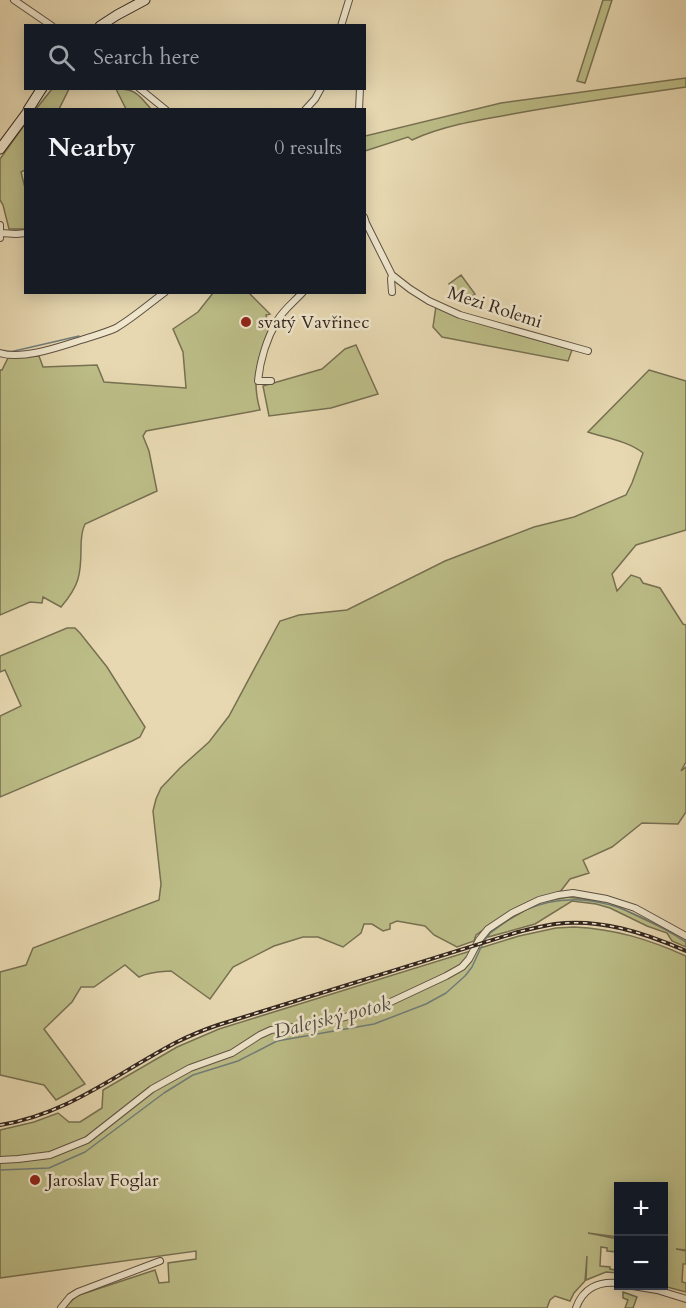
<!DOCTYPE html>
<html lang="en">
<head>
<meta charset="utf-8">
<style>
	:root { --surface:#171b24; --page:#20242c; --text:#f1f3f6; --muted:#9ea1a6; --line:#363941 }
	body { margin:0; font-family:Cardo,serif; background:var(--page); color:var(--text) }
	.controls { position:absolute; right:18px; bottom:18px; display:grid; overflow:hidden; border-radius:0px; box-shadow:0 3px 15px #0003 }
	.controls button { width:54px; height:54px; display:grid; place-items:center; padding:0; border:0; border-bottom:2px solid var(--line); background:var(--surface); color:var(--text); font:30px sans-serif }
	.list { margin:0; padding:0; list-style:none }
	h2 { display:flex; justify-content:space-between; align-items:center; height:78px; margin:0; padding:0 24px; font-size:26px }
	h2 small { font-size:20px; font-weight:400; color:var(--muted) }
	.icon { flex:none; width:33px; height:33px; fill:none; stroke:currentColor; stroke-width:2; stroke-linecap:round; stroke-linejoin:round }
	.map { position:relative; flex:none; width:686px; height:1308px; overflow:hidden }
	.search { position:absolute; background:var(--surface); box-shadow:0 3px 15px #0003; left:24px; top:24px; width:342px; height:66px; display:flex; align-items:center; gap:15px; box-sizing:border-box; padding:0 21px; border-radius:0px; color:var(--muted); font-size:22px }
	.panel { position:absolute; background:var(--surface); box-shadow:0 3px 15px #0003; left:24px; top:108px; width:342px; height:186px; border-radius:0px }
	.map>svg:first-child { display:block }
	.green { fill:#bcbd87; stroke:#777052; stroke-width:1.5; fill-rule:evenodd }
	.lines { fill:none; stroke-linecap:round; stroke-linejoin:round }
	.stream { stroke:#707d79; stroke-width:1.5 }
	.minor-casing { stroke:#5f5143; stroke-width:8 }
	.secondary-casing { stroke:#32241e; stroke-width:11 }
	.minor { stroke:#efe6cc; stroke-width:6 }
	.secondary { stroke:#efe6cc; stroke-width:9 }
	.rail-casing { stroke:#32241e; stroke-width:4 }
	.rail { stroke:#efe6cc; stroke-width:1.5; stroke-dasharray:4.5; stroke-linecap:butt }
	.poi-dot { fill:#8f2418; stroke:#efe6cc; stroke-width:2 }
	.labels { text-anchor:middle; stroke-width:5; stroke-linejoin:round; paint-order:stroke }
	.street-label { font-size:18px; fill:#32241e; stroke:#efe6cc }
	.poi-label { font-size:18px; fill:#32241e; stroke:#efe6cc; text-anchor:start }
	.water-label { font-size:20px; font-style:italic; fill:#4c4944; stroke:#efe6cc }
</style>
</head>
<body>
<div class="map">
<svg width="686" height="1308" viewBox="0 0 686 1308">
	<rect width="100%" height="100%" fill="#e7d8b1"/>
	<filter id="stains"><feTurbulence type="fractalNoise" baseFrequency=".00333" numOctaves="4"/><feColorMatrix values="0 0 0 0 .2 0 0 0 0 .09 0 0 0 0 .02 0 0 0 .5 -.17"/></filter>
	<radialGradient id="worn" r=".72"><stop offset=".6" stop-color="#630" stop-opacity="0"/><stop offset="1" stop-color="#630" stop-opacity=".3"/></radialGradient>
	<path class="green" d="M603 0H612L585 83 577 81Z
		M686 78V87C630 95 574 103 518 113 484 119 444 125 412 140L408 137 365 151V136L501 103Z
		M52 89H69L59 109H36Z
		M116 89C135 88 139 95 151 109H126Z
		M25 124V170L21 172 25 188V229H9L3 205 0 200V159Z
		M461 275 475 294 463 303 449 284Z
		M213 293H249L270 314 266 315 267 319H270L271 323C260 355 250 375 260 410L146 431 143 436 149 451 157 491 85 524C81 532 81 540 81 548 81 575 79 586 61 607L43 597 42 603 30 602 0 615V370H2L8 358 39 356 43 367 97 365 104 382 186 388 183 352 173 329 198 312Z
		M436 306 459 317 572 350 568 361 442 337 433 327Z
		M356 345 378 394 331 408 269 416 263 386 322 369 345 349Z
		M649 370 686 381V530L636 545 612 574 617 591 631 575 640 578 643 583 660 588 683 624 686 625V762L681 771 686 767V812L678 824 642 823 612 847 583 860 589 873 570 879 560 892 537 898 512 910 476 935 474 941 457 947 434 935 425 926 397 921 390 924V929L383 931 372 924H364L361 933 343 947 318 937H303L274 946 233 967 210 999 171 971C159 972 150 972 139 977L125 965 94 987H81L72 1002 44 1029 85 1084 56 1100 44 1085 0 1075V972L26 965 33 948 159 900 161 884 153 811 156 799 161 788 180 768 209 742 229 716 280 621 299 615 347 610 445 561 534 527 574 517 626 495 632 483 643 453C628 441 606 438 588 432Z
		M67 628H75L80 633 107 667 145 727 140 737 132 741 0 797V716L21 706 5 670 0 672V656Z
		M568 897 608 902 686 939V947L672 941 667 933 647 926 610 908 596 904 572 901 535 924 488 937 491 930 538 903Z
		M574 927C615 929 648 939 686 956V1250L676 1249 686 1251V1264H683L682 1282 686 1283V1292L663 1286 664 1186H618V1237L588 1233 618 1239V1273L606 1272 586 1280 587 1256 585 1281 574 1293 570 1301 555 1296 550 1300 547 1308H65L76 1296 155 1270 159 1283 169 1282 168 1263 196 1259V1251L0 1278V1130L34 1122 58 1113 69 1122H80L102 1108 103 1090 177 1047 219 1029 519 936 556 928ZM601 1247 607 1248V1251L617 1252 616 1270 610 1269V1267L600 1266Z
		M623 1292 637 1297 633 1308H625L628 1300 623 1298Z"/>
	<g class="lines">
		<path class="stream" d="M10 352 79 336
			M525 910C584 884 636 911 686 942
			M0 1170 49 1168 85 1152 164 1093 193 1075 238 1061 277 1041 374 1024 426 1004 446 993 465 976 472 967 483 943 489 934 515 915"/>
		<defs>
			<path id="minor" d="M14 0 52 26
				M341 26 349 0
				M139 88 166 110
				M305 110 315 99 321 88
				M359 110 360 88
				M364 217 366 223 392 275 410 289 429 301 460 315 588 351
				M0 225V238
				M1 233 16 234 26 233
				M392 292 391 279 392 275
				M0 353C23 360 59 347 81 340 93 336 105 333 116 328 133 318 149 304 165 292
				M271 381H258C260 361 267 338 277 321 283 310 295 301 303 292
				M0 1160 18 1159 50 1155 87 1140 152 1089 190 1068 232 1053 260 1035 271 1030 324 1023 380 1007 446 976 462 967 469 959 479 940 488 929 512 913 539 900 558 895 573 893 607 899 635 908 686 936
				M633 1286 657 1290 686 1299
				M61 1308 70 1297 78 1292 160 1261
				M576 1308C583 1288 599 1281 618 1283"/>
			<path id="secondary" d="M100 26 117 15 145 0
				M28 110 42 88
				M0 149 26 114"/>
		</defs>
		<use href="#minor" class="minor-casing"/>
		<use href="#secondary" class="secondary-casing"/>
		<use href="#minor" class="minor"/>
		<use href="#secondary" class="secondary"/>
		<defs>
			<path id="rail" d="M0 1125C68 1114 116 1074 175 1043 189 1036 203 1030 218 1025L518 932C530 929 542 926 555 924 600 918 645 933 686 951"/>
		</defs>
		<use href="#rail" class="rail-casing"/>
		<use href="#rail" class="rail"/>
	</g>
	<g class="poi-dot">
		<circle cx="246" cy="322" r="6"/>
		<circle cx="35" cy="1180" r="6"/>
	</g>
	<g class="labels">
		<g class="street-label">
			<text transform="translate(495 307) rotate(18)" y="6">Mezi Rolemi</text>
		</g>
		<g class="poi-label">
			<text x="258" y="328">svatý Vavřinec</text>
			<text x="47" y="1186">Jaroslav Foglar</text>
		</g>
		<g class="water-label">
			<text transform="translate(332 1017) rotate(-14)" y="7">Dalejský potok</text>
		</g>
	</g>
	<rect width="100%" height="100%" filter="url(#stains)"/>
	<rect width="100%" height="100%" fill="url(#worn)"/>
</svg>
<div class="controls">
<button>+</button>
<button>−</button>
</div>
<div class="search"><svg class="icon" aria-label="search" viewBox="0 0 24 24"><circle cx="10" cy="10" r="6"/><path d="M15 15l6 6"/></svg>Search here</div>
<section class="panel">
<h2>Nearby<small>0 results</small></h2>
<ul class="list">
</ul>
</section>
</div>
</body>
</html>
